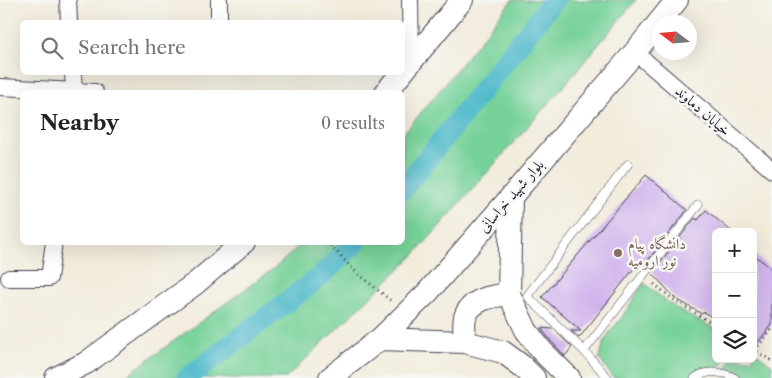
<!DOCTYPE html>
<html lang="en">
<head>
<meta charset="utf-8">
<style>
	:root { --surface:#fff; --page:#f6f6f6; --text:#222; --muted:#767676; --line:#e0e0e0 }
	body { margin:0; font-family:"Libre Caslon Text",Amiri,serif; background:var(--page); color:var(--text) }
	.controls { position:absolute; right:15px; bottom:15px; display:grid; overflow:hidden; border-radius:8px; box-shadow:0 5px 20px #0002 }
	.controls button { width:45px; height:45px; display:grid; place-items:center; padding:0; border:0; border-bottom:1px solid var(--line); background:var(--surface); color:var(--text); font:25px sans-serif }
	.compass { position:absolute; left:652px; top:15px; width:45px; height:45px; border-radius:50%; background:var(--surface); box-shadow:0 5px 20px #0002; rotate:286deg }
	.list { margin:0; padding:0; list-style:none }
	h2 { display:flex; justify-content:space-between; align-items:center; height:65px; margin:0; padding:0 20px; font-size:21px }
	h2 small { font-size:16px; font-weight:400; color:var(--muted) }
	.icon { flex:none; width:28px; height:28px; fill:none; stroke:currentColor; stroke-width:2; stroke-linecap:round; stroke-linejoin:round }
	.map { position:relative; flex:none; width:772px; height:378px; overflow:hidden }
	.search { position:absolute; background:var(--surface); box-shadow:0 5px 20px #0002; left:20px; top:20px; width:385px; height:55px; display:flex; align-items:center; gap:12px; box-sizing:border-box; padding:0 18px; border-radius:8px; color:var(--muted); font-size:19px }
	.panel { position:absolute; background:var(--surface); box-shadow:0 5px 20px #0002; left:20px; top:90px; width:385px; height:155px; border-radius:8px }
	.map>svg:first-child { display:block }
	.green { fill:#77d299; stroke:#4c7a6a }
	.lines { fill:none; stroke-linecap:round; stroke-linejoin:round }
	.canal { stroke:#4fbacb; stroke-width:21 }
	.building { fill:#d0b2ed }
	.service-casing { stroke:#414053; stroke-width:9 }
	.minor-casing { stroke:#414053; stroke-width:18 }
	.secondary-casing { stroke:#414053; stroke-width:24 }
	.path { stroke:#414053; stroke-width:3; stroke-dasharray:1 4; stroke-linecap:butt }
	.service { stroke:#fff; stroke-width:8 }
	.minor { stroke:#fff; stroke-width:16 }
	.secondary { stroke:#fff; stroke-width:22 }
	.education-dot { fill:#8d6e63; stroke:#f6f6f2; stroke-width:2 }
	.labels { text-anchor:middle; stroke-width:5; stroke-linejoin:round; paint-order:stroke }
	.street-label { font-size:15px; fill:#22223b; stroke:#f6f6f2 }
	.education-label { font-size:15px; fill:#785e54; stroke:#f6f6f2; text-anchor:start }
</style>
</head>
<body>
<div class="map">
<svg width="772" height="378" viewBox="0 0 772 378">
	<rect width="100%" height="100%" fill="#f6f6f2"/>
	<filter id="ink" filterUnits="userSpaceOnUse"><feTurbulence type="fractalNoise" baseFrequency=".02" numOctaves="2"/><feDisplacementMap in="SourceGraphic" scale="10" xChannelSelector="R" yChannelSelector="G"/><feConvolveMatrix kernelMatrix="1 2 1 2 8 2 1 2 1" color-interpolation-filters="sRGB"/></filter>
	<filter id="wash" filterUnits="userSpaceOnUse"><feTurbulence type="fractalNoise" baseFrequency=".0096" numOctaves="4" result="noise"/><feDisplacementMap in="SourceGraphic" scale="20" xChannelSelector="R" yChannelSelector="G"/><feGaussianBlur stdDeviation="1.12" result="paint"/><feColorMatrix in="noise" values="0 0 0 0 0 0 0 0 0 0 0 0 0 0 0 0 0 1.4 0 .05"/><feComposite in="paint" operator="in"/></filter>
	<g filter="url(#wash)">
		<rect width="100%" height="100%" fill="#f2ecdb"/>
		<path class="green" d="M512 0H636L569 80 414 255 286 378H123L277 266 302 243 402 242 403 134 445 84Z
			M644 283 667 302 685 314 716 329V359H725L720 370 716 368H706L687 378H614L599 359 604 342 609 333 620 320Z
			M754 351 772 365V378H739L726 370 731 359H753V352Z"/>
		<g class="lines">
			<path class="canal" d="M402 190 554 0
				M187 378 322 275 356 242"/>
		</g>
		<g id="blocks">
			<path class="building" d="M646 175 687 210 644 265 640 261 579 338 571 331H581L542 297Z
				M706 210 732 232H716V320L704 312 702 314 675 298 652 273 695 218 698 220Z
				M753 254 772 269V325L753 348Z
				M541 328 553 329 572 347 565 356 551 341Z"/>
		</g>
	</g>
	<g filter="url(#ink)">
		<use href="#blocks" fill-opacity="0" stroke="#414053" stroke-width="1"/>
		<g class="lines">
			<defs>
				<path id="service" d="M584 351 698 205
					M608 378 584 351 527 296 628 164
					M695 378C707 370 722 371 735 378"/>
				<path id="minor" d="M68 0 69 22
					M219 0V22
					M410 0 411 62
					M635 52 772 170
					M73 72 74 92
					M0 87 95 92
					M9 278H49L54 242"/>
				<path id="secondary" d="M386 92 462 0
					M511 197 509 294 526 330 541 350 569 378
					M380 339 465 342 503 352 522 366 534 378
					M465 342C465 334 463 325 465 317 471 299 492 296 509 294
					M56 378 86 363 196 283 244 242
					M330 378 380 339 427 293 511 197 635 52 677 0"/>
			</defs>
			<use href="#service" class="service-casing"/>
			<use href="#minor" class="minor-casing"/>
			<use href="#secondary" class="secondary-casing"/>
			<path class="path" d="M327 242 355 271 391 301
				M654 284 673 299 716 326
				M753 349 772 361
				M755 350 772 329"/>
			<use href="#service" class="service"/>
			<use href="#minor" class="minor"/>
			<use href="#secondary" class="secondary"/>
		</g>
	</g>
	<circle class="education-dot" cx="618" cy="253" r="5"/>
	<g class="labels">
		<g class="street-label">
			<text transform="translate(703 111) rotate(41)" y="5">خیابان دماوند</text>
			<text transform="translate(511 196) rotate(-49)" y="5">بلوار شهید خراسانی</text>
		</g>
		<g class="education-label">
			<text x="628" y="249">دانشگاه پیام<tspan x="628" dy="17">نور ارومیه</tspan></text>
		</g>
	</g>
</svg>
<div class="controls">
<button>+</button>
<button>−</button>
<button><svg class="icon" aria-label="layers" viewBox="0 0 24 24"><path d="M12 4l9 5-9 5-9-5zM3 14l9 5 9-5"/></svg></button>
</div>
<svg class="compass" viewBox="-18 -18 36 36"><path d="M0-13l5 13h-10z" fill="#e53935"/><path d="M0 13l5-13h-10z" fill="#767676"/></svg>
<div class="search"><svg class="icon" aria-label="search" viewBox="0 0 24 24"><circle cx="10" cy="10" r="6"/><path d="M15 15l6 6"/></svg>Search here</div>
<section class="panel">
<h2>Nearby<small>0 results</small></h2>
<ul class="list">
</ul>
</section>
</div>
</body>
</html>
